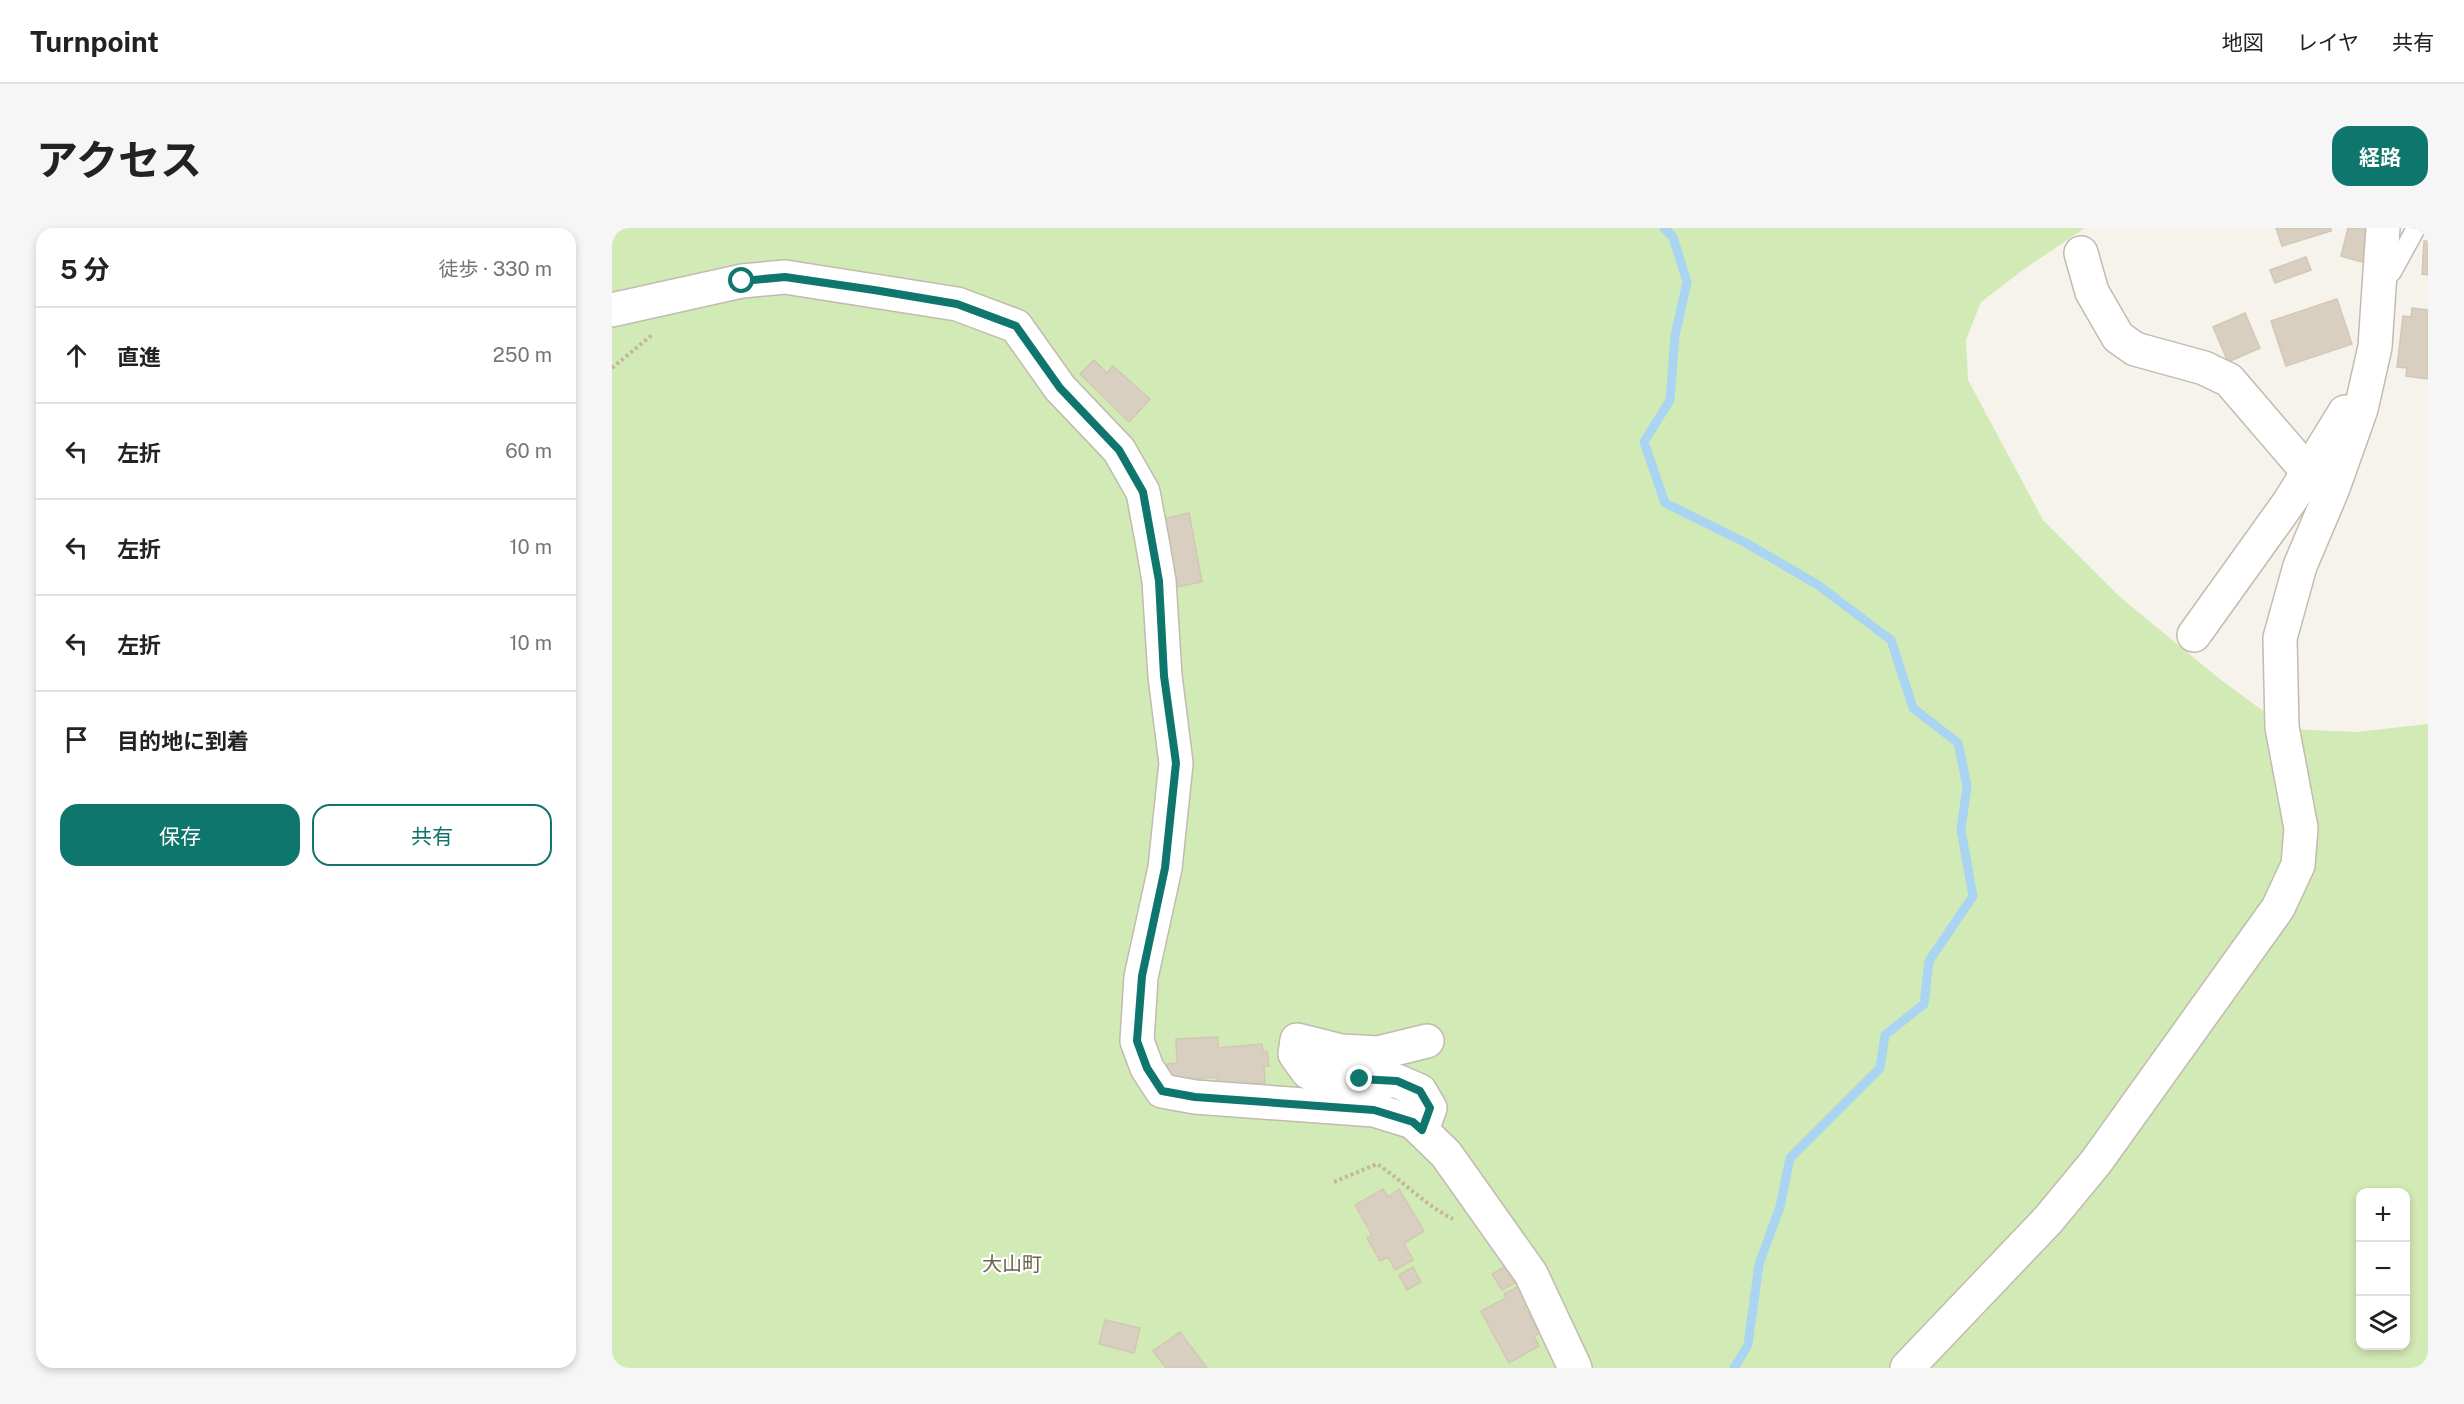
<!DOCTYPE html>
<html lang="ja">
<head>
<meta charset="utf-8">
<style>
	:root { --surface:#fff; --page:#f6f6f6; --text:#222; --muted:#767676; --line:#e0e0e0; --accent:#0f766e }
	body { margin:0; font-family:"Public Sans","Noto Sans JP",sans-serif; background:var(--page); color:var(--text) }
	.controls { position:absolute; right:18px; bottom:18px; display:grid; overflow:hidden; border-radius:12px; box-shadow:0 3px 9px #0003 }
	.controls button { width:54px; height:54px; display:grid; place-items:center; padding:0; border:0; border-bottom:2px solid var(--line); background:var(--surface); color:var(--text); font:30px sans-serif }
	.stop { position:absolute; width:18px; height:18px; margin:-14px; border:4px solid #0f766e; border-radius:50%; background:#fff }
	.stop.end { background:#0f766e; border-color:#fff; box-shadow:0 2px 6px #0008 }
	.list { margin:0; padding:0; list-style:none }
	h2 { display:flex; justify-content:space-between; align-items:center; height:78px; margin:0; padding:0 24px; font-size:26px }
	h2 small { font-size:20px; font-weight:400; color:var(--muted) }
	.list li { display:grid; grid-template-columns:39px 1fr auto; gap:18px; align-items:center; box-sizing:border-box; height:96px; padding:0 24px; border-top:2px solid var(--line) }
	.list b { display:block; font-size:22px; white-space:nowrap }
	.list em { font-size:20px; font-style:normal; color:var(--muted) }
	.actions { display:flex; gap:12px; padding:18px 24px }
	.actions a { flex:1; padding:14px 0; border:2px solid var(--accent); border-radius:18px; text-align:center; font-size:21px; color:var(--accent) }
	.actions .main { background:var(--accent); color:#fff }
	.icon { flex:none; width:33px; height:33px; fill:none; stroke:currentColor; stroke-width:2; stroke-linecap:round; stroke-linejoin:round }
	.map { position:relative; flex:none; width:1816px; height:1140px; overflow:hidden; border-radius:18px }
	header { display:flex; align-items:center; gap:36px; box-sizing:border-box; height:84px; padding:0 30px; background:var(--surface); border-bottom:2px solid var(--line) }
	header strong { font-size:28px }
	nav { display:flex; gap:33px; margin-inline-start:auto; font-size:21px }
	.intro { display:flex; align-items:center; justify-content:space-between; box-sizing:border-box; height:144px; padding:0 36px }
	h1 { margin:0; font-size:42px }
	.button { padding:15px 27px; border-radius:18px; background:var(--accent); color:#fff; font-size:21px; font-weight:700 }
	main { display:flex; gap:36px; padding:0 36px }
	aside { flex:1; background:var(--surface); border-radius:18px; box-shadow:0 3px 9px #0003 }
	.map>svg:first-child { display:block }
	.green { fill:#d2eab5; fill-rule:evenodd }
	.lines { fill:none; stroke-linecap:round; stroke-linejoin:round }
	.stream { stroke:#a9d4f2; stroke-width:9 }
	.building { fill:#d8cfc1; stroke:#d3c7b4; stroke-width:1.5 }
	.service-casing { stroke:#c2bbae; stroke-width:21 }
	.minor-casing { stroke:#c2bbae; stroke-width:36 }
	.path { stroke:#c4b79f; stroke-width:4; stroke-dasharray:3 3; stroke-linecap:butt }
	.service { stroke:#fff; stroke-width:18 }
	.minor { stroke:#fff; stroke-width:33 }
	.route { stroke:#0f766e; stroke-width:8 }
	.labels { text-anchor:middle; stroke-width:4.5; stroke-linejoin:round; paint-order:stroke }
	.quarter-label { font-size:20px; fill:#6e6250; stroke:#fff }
</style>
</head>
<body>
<header>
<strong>Turnpoint</strong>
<nav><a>地図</a><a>レイヤ</a><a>共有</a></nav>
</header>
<div class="intro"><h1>アクセス</h1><a class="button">経路</a></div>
<main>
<aside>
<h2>5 分<small>徒歩 · 330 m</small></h2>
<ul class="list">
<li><svg class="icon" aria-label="ahead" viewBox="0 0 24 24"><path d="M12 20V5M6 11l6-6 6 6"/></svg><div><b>直進</b></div><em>250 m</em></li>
<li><svg class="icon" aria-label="left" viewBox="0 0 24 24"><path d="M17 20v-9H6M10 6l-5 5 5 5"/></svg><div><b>左折</b></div><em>60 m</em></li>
<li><svg class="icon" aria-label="left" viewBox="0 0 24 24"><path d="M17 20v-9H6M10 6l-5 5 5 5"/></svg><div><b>左折</b></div><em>10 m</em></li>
<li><svg class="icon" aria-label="left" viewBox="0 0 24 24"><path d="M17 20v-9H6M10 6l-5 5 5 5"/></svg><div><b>左折</b></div><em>10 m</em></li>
<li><svg class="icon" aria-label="arrive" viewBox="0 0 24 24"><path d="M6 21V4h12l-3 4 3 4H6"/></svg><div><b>目的地に到着</b></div></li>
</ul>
<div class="actions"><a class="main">保存</a><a>共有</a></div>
</aside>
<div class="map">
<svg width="1816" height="1140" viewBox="0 0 1816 1140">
	<rect width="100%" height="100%" fill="#f6f3ec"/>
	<path class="green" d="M0 0H1473L1415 39 1369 74 1354 112 1356 152 1431 292 1509 370 1609 452 1676 501 1744 504 1816 496V1140H0ZM1748 964H1794V1118H1748Z"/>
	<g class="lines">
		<path class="stream" d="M1052 0 1061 9 1075 54 1063 108 1058 172 1032 214 1053 275 1132 314 1206 357 1279 412 1301 480 1346 515 1355 558 1349 602 1361 668 1317 733 1312 776 1273 807 1268 840 1178 930 1168 979 1147 1036 1136 1117 1122 1140"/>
	</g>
	<path class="building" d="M1664 0H1719V3L1670 18Z
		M1736 0H1758L1750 34 1729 28Z
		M1812 13H1816V47L1810 46Z
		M1694 29 1699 42 1663 55 1658 42Z
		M1725 71 1740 116 1674 138 1659 93Z
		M1800 80 1816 82V151L1794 148 1795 140 1785 139 1791 88 1799 89Z
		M1633 85 1648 120 1616 134 1601 99Z
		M482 132 495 145 501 138 538 171 517 194 468 146Z
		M577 285 590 354 564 359 551 291Z
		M606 809V820L650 816 651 824 655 823 657 838H652L653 855 606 859 605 849 556 853 555 836 565 835 564 811Z
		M771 961 776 969 787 961 812 1003 792 1015 801 1032 783 1042 776 1029 768 1033 755 1010 760 1007 743 977Z
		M898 1035 908 1052 890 1062 880 1046Z
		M801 1039 809 1054 795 1062 787 1047Z
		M909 1057 919 1074 912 1078 928 1105 922 1108 927 1118 897 1135 869 1083 894 1070 892 1066Z
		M493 1092 528 1100 522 1125 487 1116Z
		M568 1104 595 1140H554L541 1123Z"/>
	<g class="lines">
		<defs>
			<path id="service" d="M1770 53 1780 44 1803 2"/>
			<path id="minor" d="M1469 25 1480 64 1506 109 1523 121 1592 140 1617 152 1696 244
				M0 82 130 53 173 49 345 76 404 98 448 160 507 222 531 264 540 312 547 353 553 448 564 535 553 640 529 749 525 813 535 840 550 863 583 869 762 882 801 894 834 926 919 1046 963 1140
				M1582 407 1678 273 1733 184
				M810 902 818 880 808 863 785 853 717 852 696 844 683 826 685 812 729 823 766 825 815 813
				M1295 1140 1436 992 1484 934 1666 680 1686 637 1689 600 1670 499 1668 410 1688 338 1721 260 1749 181 1763 119 1771 0"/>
		</defs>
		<use href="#service" class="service-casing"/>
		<use href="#minor" class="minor-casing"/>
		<path class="path" d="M0 140 41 106
			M722 954 765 936C791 953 813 977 841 991"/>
		<use href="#service" class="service"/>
		<use href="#minor" class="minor"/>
	</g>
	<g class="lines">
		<path class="route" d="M130 53 173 49 262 62 345 76 404 98 448 160 507 222 531 264 547 353 552 448 564 535 553 640 530 748 525 813 535 840 550 863 583 869 762 882 801 894 810 902 818 880 808 863 785 853 748 851"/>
	</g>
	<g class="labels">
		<g class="quarter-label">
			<text x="400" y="1043">大山町</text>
		</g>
	</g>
</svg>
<div class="controls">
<button>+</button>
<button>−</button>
<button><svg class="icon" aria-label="layers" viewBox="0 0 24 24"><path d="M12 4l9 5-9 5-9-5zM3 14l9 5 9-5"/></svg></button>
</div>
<div class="stop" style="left:130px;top:53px"></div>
<div class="stop end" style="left:748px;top:851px"></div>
</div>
</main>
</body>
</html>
